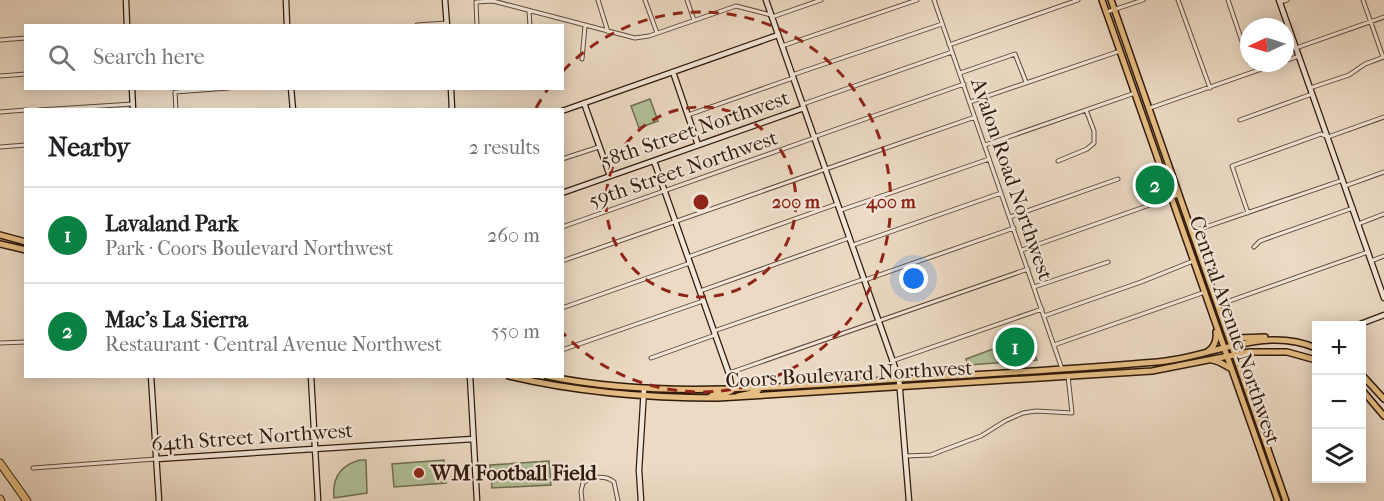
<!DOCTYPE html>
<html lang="en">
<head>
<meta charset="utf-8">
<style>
	:root { --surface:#fff; --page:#f2f2f2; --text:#202124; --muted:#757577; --line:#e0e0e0; --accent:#0b8043 }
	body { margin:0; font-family:"IM FELL French Canon",serif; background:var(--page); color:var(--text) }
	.controls { position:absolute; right:18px; bottom:18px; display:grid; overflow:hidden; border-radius:0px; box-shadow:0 3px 15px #0003 }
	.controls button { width:54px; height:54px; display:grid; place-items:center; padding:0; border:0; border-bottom:2px solid var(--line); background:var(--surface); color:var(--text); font:30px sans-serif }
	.compass { position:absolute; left:1240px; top:18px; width:54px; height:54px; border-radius:50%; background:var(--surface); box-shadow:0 3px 15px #0003; rotate:266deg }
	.you { position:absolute; left:914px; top:279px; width:21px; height:21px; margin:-15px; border:4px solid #fff; border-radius:50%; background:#1a73e8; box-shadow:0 0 0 9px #1a73e833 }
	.badge { display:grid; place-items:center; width:39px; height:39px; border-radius:50%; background:var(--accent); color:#fff; font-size:20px; font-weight:700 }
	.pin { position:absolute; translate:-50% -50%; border:3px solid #fff; box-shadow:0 2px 6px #0006 }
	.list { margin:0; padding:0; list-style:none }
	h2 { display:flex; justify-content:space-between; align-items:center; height:78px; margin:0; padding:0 24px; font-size:26px }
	h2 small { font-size:20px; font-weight:400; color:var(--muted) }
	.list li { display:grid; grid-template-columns:39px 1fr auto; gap:18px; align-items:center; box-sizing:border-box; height:96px; padding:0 24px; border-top:2px solid var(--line) }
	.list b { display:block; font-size:22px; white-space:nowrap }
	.list p { margin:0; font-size:20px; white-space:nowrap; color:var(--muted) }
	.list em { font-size:20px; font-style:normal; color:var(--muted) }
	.icon { flex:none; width:33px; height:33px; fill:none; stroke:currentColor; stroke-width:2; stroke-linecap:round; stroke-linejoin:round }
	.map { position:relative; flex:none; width:1384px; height:501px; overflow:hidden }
	.search { position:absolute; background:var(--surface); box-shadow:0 3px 15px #0003; left:24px; top:24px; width:540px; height:66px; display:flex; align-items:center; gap:15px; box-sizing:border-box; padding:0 21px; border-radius:0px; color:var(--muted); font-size:22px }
	.panel { position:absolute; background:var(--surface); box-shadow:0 3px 15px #0003; left:24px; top:108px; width:540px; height:270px; border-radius:0px }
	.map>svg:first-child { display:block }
	.green { fill:#b1c199; stroke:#716e53; stroke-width:1.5 }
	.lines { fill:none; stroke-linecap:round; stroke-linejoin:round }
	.street-casing { stroke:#604b3b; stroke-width:5 }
	.secondary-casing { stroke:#311b0d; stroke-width:7 }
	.primary-casing { stroke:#311b0d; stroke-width:8 }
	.highway-casing { stroke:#311b0d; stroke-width:9 }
	.street { stroke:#f3e7d9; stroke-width:3 }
	.secondary { stroke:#f3e7d9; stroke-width:4.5 }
	.primary { stroke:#e6bd82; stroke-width:5 }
	.highway { stroke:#e6bd82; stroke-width:7 }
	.ring { fill:none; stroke:#8f2418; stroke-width:3; stroke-dasharray:10 8 }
	.poi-dot { fill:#8f2418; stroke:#f3e7d9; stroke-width:2 }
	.labels { text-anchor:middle; stroke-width:4.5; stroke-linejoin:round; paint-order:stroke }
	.street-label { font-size:21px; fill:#311b0d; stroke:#f3e7d9 }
	.poi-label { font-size:21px; font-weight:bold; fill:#311b0d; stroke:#f3e7d9; text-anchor:start }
	.centre { fill:#8f2418; stroke:#f3e7d9; stroke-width:3 }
	.ring-label { font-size:18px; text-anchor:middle; font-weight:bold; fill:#8f2418; stroke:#f3e7d9; stroke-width:4.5; stroke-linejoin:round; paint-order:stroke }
</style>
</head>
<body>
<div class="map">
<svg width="1384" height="501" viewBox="0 0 1384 501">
	<rect width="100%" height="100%" fill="#ecdac4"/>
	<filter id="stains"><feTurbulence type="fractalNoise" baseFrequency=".00333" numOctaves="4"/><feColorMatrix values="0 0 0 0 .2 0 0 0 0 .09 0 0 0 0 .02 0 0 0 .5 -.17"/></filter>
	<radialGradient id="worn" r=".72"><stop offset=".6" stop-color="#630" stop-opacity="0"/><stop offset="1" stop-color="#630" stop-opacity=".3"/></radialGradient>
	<path class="green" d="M650 99 658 121 639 128 631 106Z
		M1028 336 1037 360 968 365 966 359Z
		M360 460H366L367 493 334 498C332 478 341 465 360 460Z
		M444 460 446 483 394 487 392 464Z
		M549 461 551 485 492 488 490 465Z"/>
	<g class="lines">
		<defs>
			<path id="street" d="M598 0 608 32
				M645 0 657 33
				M687 0 694 20
				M934 0 1062 369
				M1178 0 1210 88
				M1228 0 1249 62
				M1363 0 1383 57
				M476 2 493 1 635 38 649 36 736 6 771 15
				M476 2 477 26
				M1280 2 1287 0
				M529 11 530 26
				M1107 12 1143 0
				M772 17 821 0
				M417 25 447 23
				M0 40 26 38
				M949 45 1078 0
				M782 46 917 0
				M1296 48 1384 17
				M582 59 585 26
				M1285 61 1299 56
				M960 73 1015 54 1026 82
				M792 75 942 24
				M0 76 26 74
				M1310 88 1349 75 1365 64 1384 57
				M970 102 1120 51
				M803 104 952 52
				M1150 108 1279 63
				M39 110 133 104
				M176 110 175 92 229 88
				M0 112 26 110
				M688 115 793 78
				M1240 120 1312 94
				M814 137 964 84
				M985 145 1135 93
				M0 147 26 145
				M562 159 599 147
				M1058 161 1087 149 1094 143V131L1086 110
				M1345 186 1384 172
				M841 210 989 159
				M1248 213 1232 166 1321 134 1328 137 1384 117
				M1010 217 1118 179
				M1358 224 1384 214
				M562 227 814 138
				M1191 232 1343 180
				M853 245 1001 193
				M1254 247 1260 241 1353 208
				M1022 250 1178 195
				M688 257 837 204
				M562 261 975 117
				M1371 261 1384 256
				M865 280 1014 228
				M1034 287 1108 262
				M700 291 849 238
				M1218 305 1368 252
				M562 308 690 263
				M1044 316 1141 282 1193 261
				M714 331 864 279
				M0 343 26 342
				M1054 345 1205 292
				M562 350 703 301
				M651 358 715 335
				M892 361 1042 309
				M729 373 1028 269
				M906 456 931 455 941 451 981 436 1005 421 1023 413 1036 411 1072 413 1068 376
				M33 468 156 459
				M582 501 581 491 583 483C591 476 606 475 614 482L618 501"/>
			<path id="secondary" d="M126 0 127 26
				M286 0 287 26
				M445 0 447 26
				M766 0 899 379 909 501
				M1279 0 1384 298
				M673 72 698 145
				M132 88 133 110
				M291 88 293 110
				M451 88 452 110
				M584 103 610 176
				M562 111 778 35
				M654 161 729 374 732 390
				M562 193 804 108
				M1355 326 1384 315
				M151 376 159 501
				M311 376 318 501
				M470 376 477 501
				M156 459 473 439
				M641 501 639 470 644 389"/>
			<path id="primary" d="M1102 0 1278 501
				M1111 0 1286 501
				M0 235 26 242
				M0 244 26 250
				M1228 332 1237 338 1265 337
				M1207 352C1215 347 1217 340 1216 332
				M1212 360 1219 362 1230 368
				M1362 375 1384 399
				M509 376C577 392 647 398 718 398L1152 371 1249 352H1287L1316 360
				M547 376C654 398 764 388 872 381 967 375 1062 370 1157 362 1210 358 1263 325 1316 348
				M1362 390 1384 416
				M738 396 757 392 759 389
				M710 397C716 391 725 396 732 390"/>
			<path id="highway" d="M0 463 27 501
				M0 499 1 501"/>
		</defs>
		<use href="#street" class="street-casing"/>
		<use href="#secondary" class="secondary-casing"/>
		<use href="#primary" class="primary-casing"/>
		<use href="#highway" class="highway-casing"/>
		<use href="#street" class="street"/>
		<use href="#secondary" class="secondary"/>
		<use href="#primary" class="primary"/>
		<use href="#highway" class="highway"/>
	</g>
	<g class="ring">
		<circle cx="701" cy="202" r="95"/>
		<path d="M536 108A190 190 0 0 1 548 89M563 71A190 190 0 1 1 563 333"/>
	</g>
	<circle class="poi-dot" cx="419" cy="473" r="6"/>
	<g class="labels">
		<g class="street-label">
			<text transform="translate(695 129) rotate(-19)" y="7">58th Street Northwest</text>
			<text transform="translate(683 169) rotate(-19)" y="7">59th Street Northwest</text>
			<text transform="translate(1012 179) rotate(71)" y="7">Avalon Road Northwest</text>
			<text transform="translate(1235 330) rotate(71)" y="7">Central Avenue Northwest</text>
			<text transform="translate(849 374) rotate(-3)" y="7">Coors Boulevard Northwest</text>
			<text transform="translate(252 437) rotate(-4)" y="7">64th Street Northwest</text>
		</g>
		<g class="poi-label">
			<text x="431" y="480">WM Football Field</text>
		</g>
	</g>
	<circle cx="701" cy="202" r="9" class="centre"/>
	<g class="ring-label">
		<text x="796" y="208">200 m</text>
		<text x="891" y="208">400 m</text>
	</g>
	<rect width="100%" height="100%" filter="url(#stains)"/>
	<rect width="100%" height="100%" fill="url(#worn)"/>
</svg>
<div class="controls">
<button>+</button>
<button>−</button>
<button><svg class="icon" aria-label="layers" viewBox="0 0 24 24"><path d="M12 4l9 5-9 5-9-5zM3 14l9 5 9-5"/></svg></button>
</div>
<svg class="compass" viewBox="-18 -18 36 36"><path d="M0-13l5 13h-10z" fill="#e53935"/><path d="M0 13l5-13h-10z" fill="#757577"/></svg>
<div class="you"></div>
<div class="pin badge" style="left:1015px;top:347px">1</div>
<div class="pin badge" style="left:1155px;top:185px">2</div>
<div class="search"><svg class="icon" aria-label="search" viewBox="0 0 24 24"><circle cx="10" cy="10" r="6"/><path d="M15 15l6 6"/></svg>Search here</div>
<section class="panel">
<h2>Nearby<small>2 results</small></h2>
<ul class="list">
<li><span class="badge">1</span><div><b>Lavaland Park</b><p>Park · Coors Boulevard Northwest</p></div><em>260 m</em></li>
<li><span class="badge">2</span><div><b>Mac's La Sierra</b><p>Restaurant · Central Avenue Northwest</p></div><em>550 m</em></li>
</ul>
</section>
</div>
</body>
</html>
